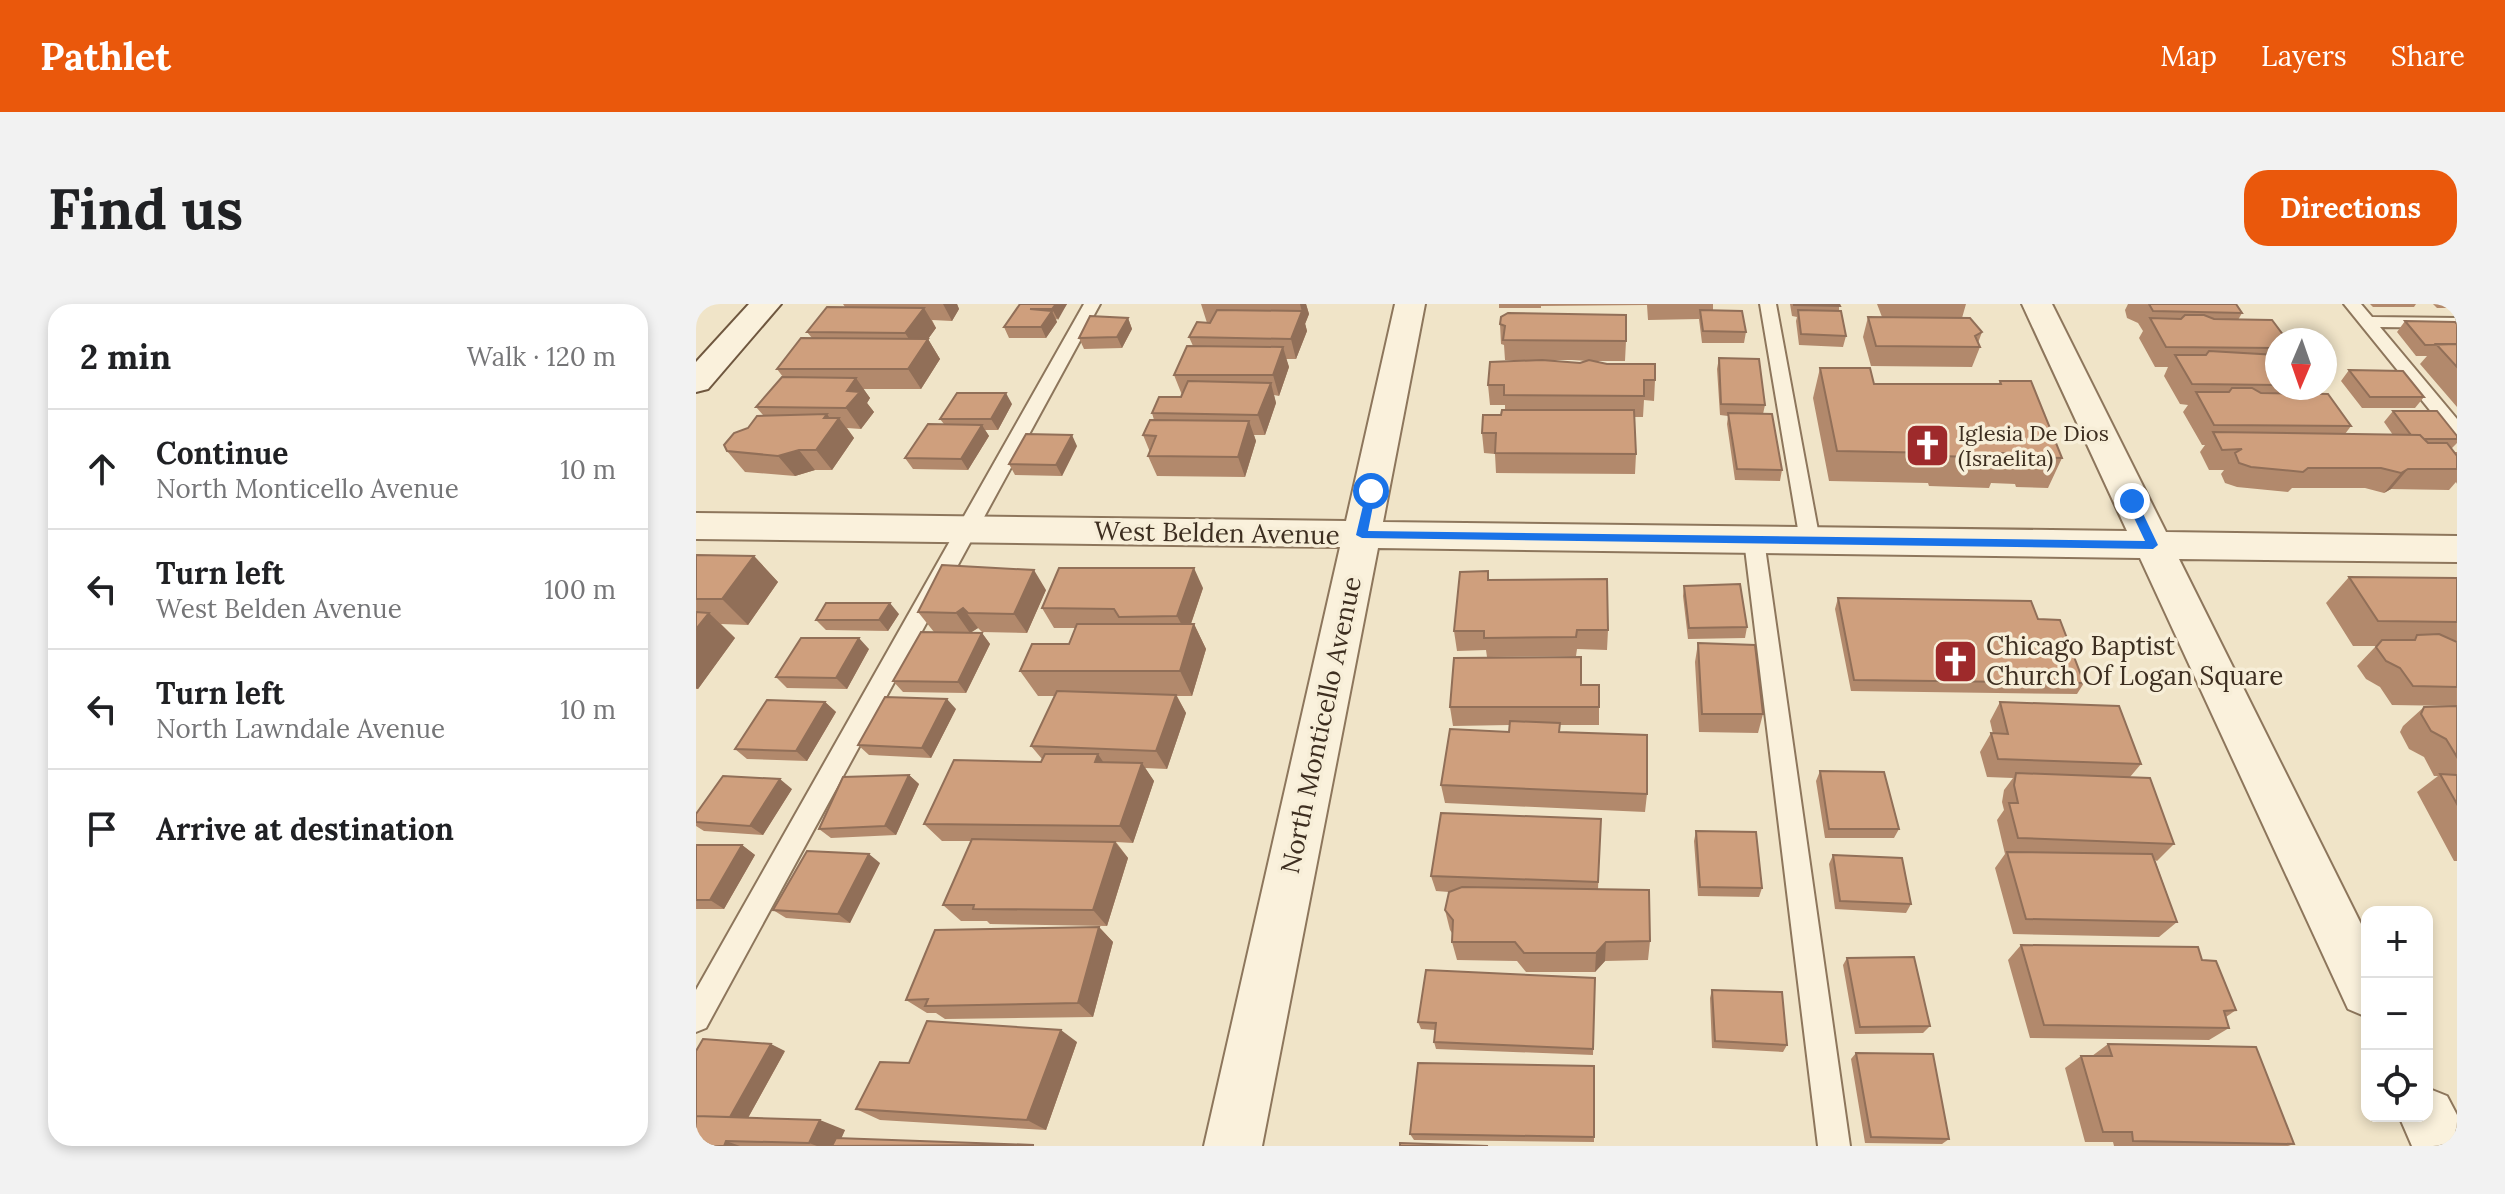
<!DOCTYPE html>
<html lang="en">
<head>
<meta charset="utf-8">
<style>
	:root { --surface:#fff; --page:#f2f2f2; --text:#202124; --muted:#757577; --line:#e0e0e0; --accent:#ea580c }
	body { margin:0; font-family:Lora,serif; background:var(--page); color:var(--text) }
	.controls { position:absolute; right:24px; bottom:24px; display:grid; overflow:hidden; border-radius:16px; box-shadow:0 4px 12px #0003 }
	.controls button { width:72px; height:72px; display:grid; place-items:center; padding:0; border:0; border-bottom:2px solid var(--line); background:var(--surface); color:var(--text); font:40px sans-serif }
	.compass { position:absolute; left:1569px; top:24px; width:72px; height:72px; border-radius:50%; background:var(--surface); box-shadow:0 4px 12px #0003; rotate:182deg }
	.stop { position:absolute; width:24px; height:24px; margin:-18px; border:6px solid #1a73e8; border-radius:50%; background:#fff }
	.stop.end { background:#1a73e8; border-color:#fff; box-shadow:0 2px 8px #0008 }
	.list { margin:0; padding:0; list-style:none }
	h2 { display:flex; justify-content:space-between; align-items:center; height:104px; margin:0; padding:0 32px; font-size:34px }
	h2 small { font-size:26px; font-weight:400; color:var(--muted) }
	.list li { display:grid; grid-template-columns:52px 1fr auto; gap:24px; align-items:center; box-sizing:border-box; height:120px; padding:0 32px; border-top:2px solid var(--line) }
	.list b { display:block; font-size:30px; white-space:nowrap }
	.list p { margin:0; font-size:26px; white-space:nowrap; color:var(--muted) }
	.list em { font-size:26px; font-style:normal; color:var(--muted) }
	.icon { flex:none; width:44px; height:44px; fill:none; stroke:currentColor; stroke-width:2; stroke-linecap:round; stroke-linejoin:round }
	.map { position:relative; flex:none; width:1761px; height:842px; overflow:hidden; border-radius:24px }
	header { display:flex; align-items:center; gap:48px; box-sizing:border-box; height:112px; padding:0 40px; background:var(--accent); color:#fff }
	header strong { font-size:38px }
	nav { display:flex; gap:44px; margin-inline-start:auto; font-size:28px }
	.intro { display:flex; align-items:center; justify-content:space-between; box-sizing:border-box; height:192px; padding:0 48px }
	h1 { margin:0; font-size:56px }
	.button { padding:20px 36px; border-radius:24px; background:var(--accent); color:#fff; font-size:28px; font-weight:700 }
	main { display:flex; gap:48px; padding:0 48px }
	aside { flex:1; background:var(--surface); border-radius:24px; box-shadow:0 4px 12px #0003 }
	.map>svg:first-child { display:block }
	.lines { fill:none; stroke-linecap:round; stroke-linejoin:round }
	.lane-casing { stroke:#8d765c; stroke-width:4 }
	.street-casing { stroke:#8d765c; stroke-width:4 }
	.secondary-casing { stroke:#6f573f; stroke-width:4 }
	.lane { fill:#faf1dc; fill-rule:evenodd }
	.street { fill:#faf1dc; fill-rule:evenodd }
	.secondary { fill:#faf1dc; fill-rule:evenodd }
	.wall { fill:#b2896c; fill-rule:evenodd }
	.shaded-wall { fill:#916f58 }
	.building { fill:#cf9f7d; stroke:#916f58; stroke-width:2 }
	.route { fill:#1a73e8 }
	.labels { text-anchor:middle; stroke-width:7; stroke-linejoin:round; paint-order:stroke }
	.far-poi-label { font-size:22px; fill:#3d2e20; stroke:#f7eed8; text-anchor:start }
	.street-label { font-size:26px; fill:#3d2e20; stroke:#f7eed8 }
	.poi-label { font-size:26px; fill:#3d2e20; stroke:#f7eed8; text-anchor:start }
</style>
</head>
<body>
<header>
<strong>Pathlet</strong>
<nav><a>Map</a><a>Layers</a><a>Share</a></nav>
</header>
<div class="intro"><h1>Find us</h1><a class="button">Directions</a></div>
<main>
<aside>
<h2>2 min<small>Walk · 120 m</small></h2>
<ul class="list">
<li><svg class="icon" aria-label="ahead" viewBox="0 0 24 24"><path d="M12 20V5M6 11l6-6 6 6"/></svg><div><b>Continue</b><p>North Monticello Avenue</p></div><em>10 m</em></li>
<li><svg class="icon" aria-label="left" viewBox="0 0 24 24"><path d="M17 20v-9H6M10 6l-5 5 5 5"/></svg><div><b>Turn left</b><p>West Belden Avenue</p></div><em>100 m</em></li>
<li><svg class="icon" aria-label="left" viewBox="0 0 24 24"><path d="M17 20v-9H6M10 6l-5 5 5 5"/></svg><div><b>Turn left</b><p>North Lawndale Avenue</p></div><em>10 m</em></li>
<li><svg class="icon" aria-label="arrive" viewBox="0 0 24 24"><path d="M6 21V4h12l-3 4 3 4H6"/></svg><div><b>Arrive at destination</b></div></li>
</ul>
</aside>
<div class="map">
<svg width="1761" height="842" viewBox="0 0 1761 842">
	<rect width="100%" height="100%" fill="#f0e4c8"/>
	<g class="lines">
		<defs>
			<path id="lane" d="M388 0H404L10 724 0 728V686Z
				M1064 0H1080L1124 237 1121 242H1107L1104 237Z
				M1648 0H1665L1676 13 1761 14V24L1684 23 1761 115V133L1754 131Z
				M1058 229 1065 231 1068 236 1154 842H1122L1048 236 1051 231Z"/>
			<path id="street" d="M699 0H729L687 218 1431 227 1326 0H1356L1470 228 1761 232V258L1483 255 1671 632V713L1652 705 1444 254 682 244 566 842H508L644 243 0 235V209L650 217Z
				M1731 784 1751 792 1761 811V842H1716L1703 812H1731Z"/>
			<path id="secondary" d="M53 0H85L12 85 0 88V58Z"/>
		</defs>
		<use href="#lane" class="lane-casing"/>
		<use href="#street" class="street-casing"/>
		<use href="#secondary" class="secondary-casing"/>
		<use href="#lane" class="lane"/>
		<use href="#street" class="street"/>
		<use href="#secondary" class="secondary"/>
	</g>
	<path class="wall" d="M147 0H261L263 5 256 17 236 16 240 24 232 35 244 55 225 85H167L174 94 171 99 178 108 165 125 151 124 158 134 136 166H119L99 172 49 168 31 147 52 124 67 111 60 103 87 73 81 65 116 34 111 28 149 3Z
		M324 0H371L360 16 361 18 350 34H313L308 23Z
		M505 0H610L613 10 609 20 611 27 600 55H590L593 63 583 92 578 91 580 99 569 131H558L560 137 549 173 461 172 452 152 454 148 447 131 458 116 456 109 485 93 486 91 478 71 497 42 493 33 511 19Z
		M803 0H1017V6L1050 28 1048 39H1006L1003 15 952 16 951 1 845 2V4H803Z
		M1094 0H1143V7L1150 32 1147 43 1103 41 1100 17 1101 13 1096 12Z
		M1181 0H1270L1266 14 1286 28 1282 39 1284 43 1276 63 1175 62 1167 33 1172 13H1198H1186Z
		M1432 0H1453L1546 9 1542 16 1581 36V84H1623L1619 90 1655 122 1649 130 1697 131 1688 118 1697 107 1761 132V139L1755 145 1758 148H1761V180L1760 178 1753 186 1695 185 1688 189 1669 184H1596L1592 188 1541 183 1529 179 1525 170 1528 166H1513L1504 148 1509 141H1506L1487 108 1492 101 1484 100 1468 72 1472 63H1459L1443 34 1447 27 1442 19 1431 14 1429 6Z
		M1674 0H1720L1718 3H1677Z
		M1737 0H1761V4H1741Z
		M432 14 436 25 426 44 388 45 383 34Z
		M1709 17 1761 20V103L1724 60 1731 52H1720L1701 28Z
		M804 20 930 37 929 57H896L959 76 958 97 948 96 947 113H938L940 150 939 170 800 169 799 150 788 149 786 129 809 106V101H794L792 81 840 56H809L808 41 805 40ZM851 56H876L891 57 884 59Z
		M1023 54 1069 101 1067 110 1086 166 1084 177 1039 176 1031 120 1032 112 1024 111 1021 65Z
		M1124 64 1178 80H1303L1304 77 1366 154 1352 184 1320 183 1319 180 1295 179 1293 184 1233 182 1232 179 1133 177 1117 94Z
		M1653 66 1728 93 1719 104H1666L1645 77Z
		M316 100 302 126H289L293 132 272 166 217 165 209 154 248 120 244 115Z
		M381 142 366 172 319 171 313 160Z
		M0 251 58 252 82 278 52 321 25 320 39 334 2 385H0Z
		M792 267 793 276 912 326 911 346 881 345 880 352 791 353 790 346 761 347 758 327Z
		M1653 273 1761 274V557H1758L1721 488 1742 472H1738L1728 453 1713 445 1704 428 1707 422 1728 403 1759 402 1696 401 1684 383 1670 375 1661 362 1680 342H1657L1630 299Z
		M988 282 1051 323 1049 334 992 335 987 292Z
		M507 284 495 320H498L510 345 496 392H481L490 409 471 465 449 464 458 477 437 539 420 538 432 554 411 622 294 620 291 617H265L247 601 275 537H246L228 520 345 458 346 455 335 442 359 392H342L324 367 373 340 379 324H358L346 304Z
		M350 286 331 329 286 328 282 324 274 329 238 328 222 308Z
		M1142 294 1342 315 1388 379 1381 390 1155 387 1139 305Z
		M203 310 192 327 130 326 120 316Z
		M286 329 294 340 270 389 207 388 197 377Z
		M1002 339 1067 410 1062 429 1003 428 999 358Z
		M173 345 151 385 91 384 80 373Z
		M885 381 903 403V421H864V428L951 490 949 508 749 499 745 481 813 428V421L757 422 754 403Z
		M129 398 140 408 111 457 51 455 39 445Z
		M1304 398 1445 460 1434 473 1478 540 1461 557 1459 556 1481 618 1463 633 1317 630 1299 564 1309 550 1301 516 1308 506 1306 498 1308 486 1317 474 1291 473 1284 448 1295 429 1297 430 1294 417Z
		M260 405 235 454 173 451 162 441Z
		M1124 467 1203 525 1198 534H1129L1120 477Z
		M213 471 223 480 200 531 135 534 123 525Z
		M96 485 67 531 8 527 0 522V510Z
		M905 515 902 585 954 637 952 656 909 657 899 668H830L821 657 761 656 756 638V629L754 626 749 606 753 588 740 587 735 572Z
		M1000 527 1066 584 1063 593 1002 592 998 537Z
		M0 541H46L59 551 28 605H0Z
		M1137 551 1215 600 1210 609 1139 605 1133 560Z
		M184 559 154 619 90 614 77 606Z
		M403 623 417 638 397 713 249 715 240 709H231L210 696Z
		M1325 641 1506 656 1540 706 1530 713 1533 724 1513 736 1334 734 1312 656Z
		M1151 654 1234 722 1227 729 1159 730 1147 661Z
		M899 674 897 751 740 745 738 738 739 726 725 725 722 718Z
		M1016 686 1091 741 1087 748 1016 744 1014 694Z
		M381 738 350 826 184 816 160 805Z
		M1412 740 1598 840 1592 842H1418L1417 838H1389L1369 764 1385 752H1396Z
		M89 747 52 814 149 826 145 834 339 842H0Z
		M1160 749 1253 835 1246 840 1169 839 1155 755Z
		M714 830 898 833V838L718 836Z"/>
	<path class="shaded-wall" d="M247 0H261L263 5 256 17Z
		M360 0H371L362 16 356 5Z
		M604 0H610L613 10 609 20Z
		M228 4 240 24 222 49 209 29Z
		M356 7 361 18 350 34 345 23Z
		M606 7 611 27 600 55 595 35Z
		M432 14 436 25 426 44 421 33Z
		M232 35 244 55 225 85 212 65Z
		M587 43 593 63 583 92 577 71Z
		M160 74 174 94 171 99 178 108 165 125 150 104 151 87Z
		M575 79 580 99 569 131 562 111Z
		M310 89 316 100 302 126 295 115Z
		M131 110 138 120 143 114 158 134 136 166 120 146 128 114Z
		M553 117 560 137 549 173 542 153Z
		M286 121 293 132 272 166 265 155Z
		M376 131 381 142 366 172 360 161Z
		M103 146 119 166 99 172 82 152Z
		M1712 165 1695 185 1688 189 1705 169Z
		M58 252 82 278 52 321 26 295Z
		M498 264 507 284 491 331 481 312Z
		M338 266 350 286 331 329 318 310Z
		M194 299 203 310 192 327 183 316Z
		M267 304 282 324 274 329 260 309Z
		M13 309 39 334 2 385 0 384V325Z
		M498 320 510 345 496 392 484 367Z
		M286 329 294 340 270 389 262 378Z
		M163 334 173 345 151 385 140 374Z
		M480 391 490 409 471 465 460 447Z
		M251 395 260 405 235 454 226 444Z
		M129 398 140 408 111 457 100 447Z
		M402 450 414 468 399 458Z
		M446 459 458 477 437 539 424 522Z
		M213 471 223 480 200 531 189 522Z
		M84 475 96 485 67 531 54 522Z
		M419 538 432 554 411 622 397 606Z
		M46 541 59 551 28 605 14 596Z
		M173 550 184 559 154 619 142 610Z
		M403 623 417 638 397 713 382 699Z
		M910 638 909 657 899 668 900 649Z
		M365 726 381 738 350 826 331 816Z
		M75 740 89 747 48 821 33 815Z
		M124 816 149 826 142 842H121L113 839Z
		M30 837 44 842H28Z"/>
	<path class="building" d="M324 0H360L356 5H334L356 7 345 23H308Z
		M1098 0H1143L1144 2 1098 1Z
		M1453 0H1540L1546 9 1457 7Z
		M131 3 228 4 209 29 111 28Z
		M521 6 606 7 595 35 493 33 501 18 514 19Z
		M1004 6 1046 7 1050 28 1007 27Z
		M1102 6 1145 7 1150 32 1105 30Z
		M812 9 930 11V37L807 36 809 22 804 20 805 13Z
		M1489 11H1508L1518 15 1576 16 1591 36H1581V44L1470 43 1454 14 1485 15Z
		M394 12 432 14 421 33 383 34Z
		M1172 13 1274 14 1286 28 1279 32 1284 43 1180 42Z
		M1709 17 1759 18 1761 20V40L1729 41Z
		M105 34 232 35 212 65H81Z
		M1740 40H1761V63Z
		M491 42 587 43 577 71H478Z
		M1513 47 1581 51V81L1496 80 1479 51H1510Z
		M1023 54 1063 55 1069 101 1025 100Z
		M846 56 884 59 893 56 911 60H959V76H948V92L808 91V81H792L794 58Z
		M1124 64H1174L1178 80H1305L1304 77H1335L1366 154 1334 153 1333 150 1305 149 1306 154 1244 152 1243 149 1141 147Z
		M1653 66 1707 67 1728 93H1674Z
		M86 73 160 74 151 87 164 88 150 104 60 103Z
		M492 77 575 79 562 111 456 109 463 93H485Z
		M1536 84H1556L1565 89 1632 90 1655 122 1518 121 1500 88H1533Z
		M261 89H310L295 115H244Z
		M806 106H938L940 150 799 149 800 129H786L787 111H805Z
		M1697 107H1741L1761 132V135H1728L1724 131H1715Z
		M1032 109 1076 110 1086 166 1041 165Z
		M131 110 128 114H143L120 146H103L82 152 31 147 28 141 38 129 52 124 61 112Z
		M454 116 553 117 542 153 452 152 460 132 447 131Z
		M232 120 286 121 265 155 209 154Z
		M1517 128 1724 131 1732 139H1751L1761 152V165H1712L1705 169 1685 164H1612L1607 168 1555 163 1543 159 1539 149 1546 145 1526 146Z
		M330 130 376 131 360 161 313 160Z
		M0 251 58 252 26 295H0Z
		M246 261 338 266 318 310 272 309 267 304 260 309 222 308Z
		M363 264H498L481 312 423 313 418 305 346 304Z
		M792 267V276L911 275 912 326H881L880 333 788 334V327H758L764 268Z
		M1653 273 1761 274V318L1682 317Z
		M1044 280 1051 323 993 324 988 282Z
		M1142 294 1335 297 1342 315 1364 316 1388 379 1158 376Z
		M130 299H194L183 316H120Z
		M0 308 13 309 0 325Z
		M381 320H498L484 367H324L336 340H373Z
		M225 328 286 329 262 378 197 377Z
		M1743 330 1761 338V383L1717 382 1704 364 1690 357 1680 343 1686 336H1719L1721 331Z
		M105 334H163L140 374 80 373Z
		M1002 339 1059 341 1067 410H1006Z
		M885 353V381H903V403H754L758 354Z
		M361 387 480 391 460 447 335 442Z
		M189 393 251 395 226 444 162 441Z
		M71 396 129 398 100 447 39 445Z
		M1304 398 1423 402 1445 460 1302 455 1295 429 1312 430Z
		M1761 402V453L1750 435 1735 427 1725 410 1728 403Z
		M814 417 864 419 863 428 951 431V490L745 481 754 425 813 428Z
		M349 450H402L399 458 446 459 424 522 228 520 258 456 345 458Z
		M1124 467 1188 468 1203 525H1133Z
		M1320 469 1454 474 1478 540 1322 534 1313 499H1322L1318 481Z
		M1744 470 1761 471V500Z
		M213 471 189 522 123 525 147 473Z
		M27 472 84 475 54 522 0 518V510Z
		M745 509 905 515 902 578 735 572Z
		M1000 527 1060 528 1066 584 1004 583Z
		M276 535 419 538 397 606 277 605 278 601H247Z
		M0 541H46L14 596H0Z
		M111 547 173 550 142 610 77 606Z
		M1311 548 1456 550 1481 618 1330 615Z
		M1137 551 1206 554 1215 600 1144 597Z
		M766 583 953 586 954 637 910 638 900 649H828L819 638H756L757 616 749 606 753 588Z
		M403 623 382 699 229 702 232 695 210 696 239 626Z
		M1325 641 1502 643 1506 656 1520 657 1540 706 1528 707 1533 724 1348 721Z
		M1218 653 1234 722 1164 723 1151 654Z
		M730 666 899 674 897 745 738 738 740 719 722 718Z
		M1016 686 1086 688 1091 741 1019 737Z
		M231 717 365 726 331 816 160 805 184 758 213 759Z
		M7 735 75 740 34 813 0 812V747Z
		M1412 740 1560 743 1598 840 1437 837 1436 828H1407L1385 752H1416Z
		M1160 749 1237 750 1253 835 1175 833Z
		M722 759 898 762V833L714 830Z
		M0 812 124 816 113 839 30 837 28 842H0Z
		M140 834 338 841 136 842Z
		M704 839 792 842H704Z"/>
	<path class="route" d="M671 185 680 187 672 227 1449 237 1430 197 1436 193 1441 197 1462 241 1457 245 666 234 660 231Z"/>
	<defs>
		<symbol id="church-square" viewBox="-11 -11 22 22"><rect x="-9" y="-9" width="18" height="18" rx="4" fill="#9e2a2b" stroke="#f7eed8"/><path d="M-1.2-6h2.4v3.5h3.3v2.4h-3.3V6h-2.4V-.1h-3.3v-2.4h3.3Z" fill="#fff"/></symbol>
	</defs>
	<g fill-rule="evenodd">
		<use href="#church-square" x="1206" y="116" width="51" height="51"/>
		<use href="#church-square" x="1234" y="332" width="51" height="51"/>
	</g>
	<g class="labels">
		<g class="far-poi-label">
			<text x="1262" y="137">Iglesia De Dios<tspan x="1262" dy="25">(Israelita)</tspan></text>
		</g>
		<g class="street-label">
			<text transform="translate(521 229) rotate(1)" y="9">West Belden Avenue</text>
			<text transform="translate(625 421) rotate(-78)" y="9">North Monticello Avenue</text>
		</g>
		<g class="poi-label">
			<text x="1290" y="351">Chicago Baptist<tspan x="1290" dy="30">Church Of Logan Square</tspan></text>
		</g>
	</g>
</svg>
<div class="controls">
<button>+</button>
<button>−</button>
<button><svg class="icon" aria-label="locate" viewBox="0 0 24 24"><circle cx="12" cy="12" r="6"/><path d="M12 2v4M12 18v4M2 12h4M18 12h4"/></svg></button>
</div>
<svg class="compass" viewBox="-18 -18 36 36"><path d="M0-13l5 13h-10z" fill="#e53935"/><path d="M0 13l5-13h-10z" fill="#757577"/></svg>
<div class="stop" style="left:675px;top:187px"></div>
<div class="stop end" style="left:1436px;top:197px"></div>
</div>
</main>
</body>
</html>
